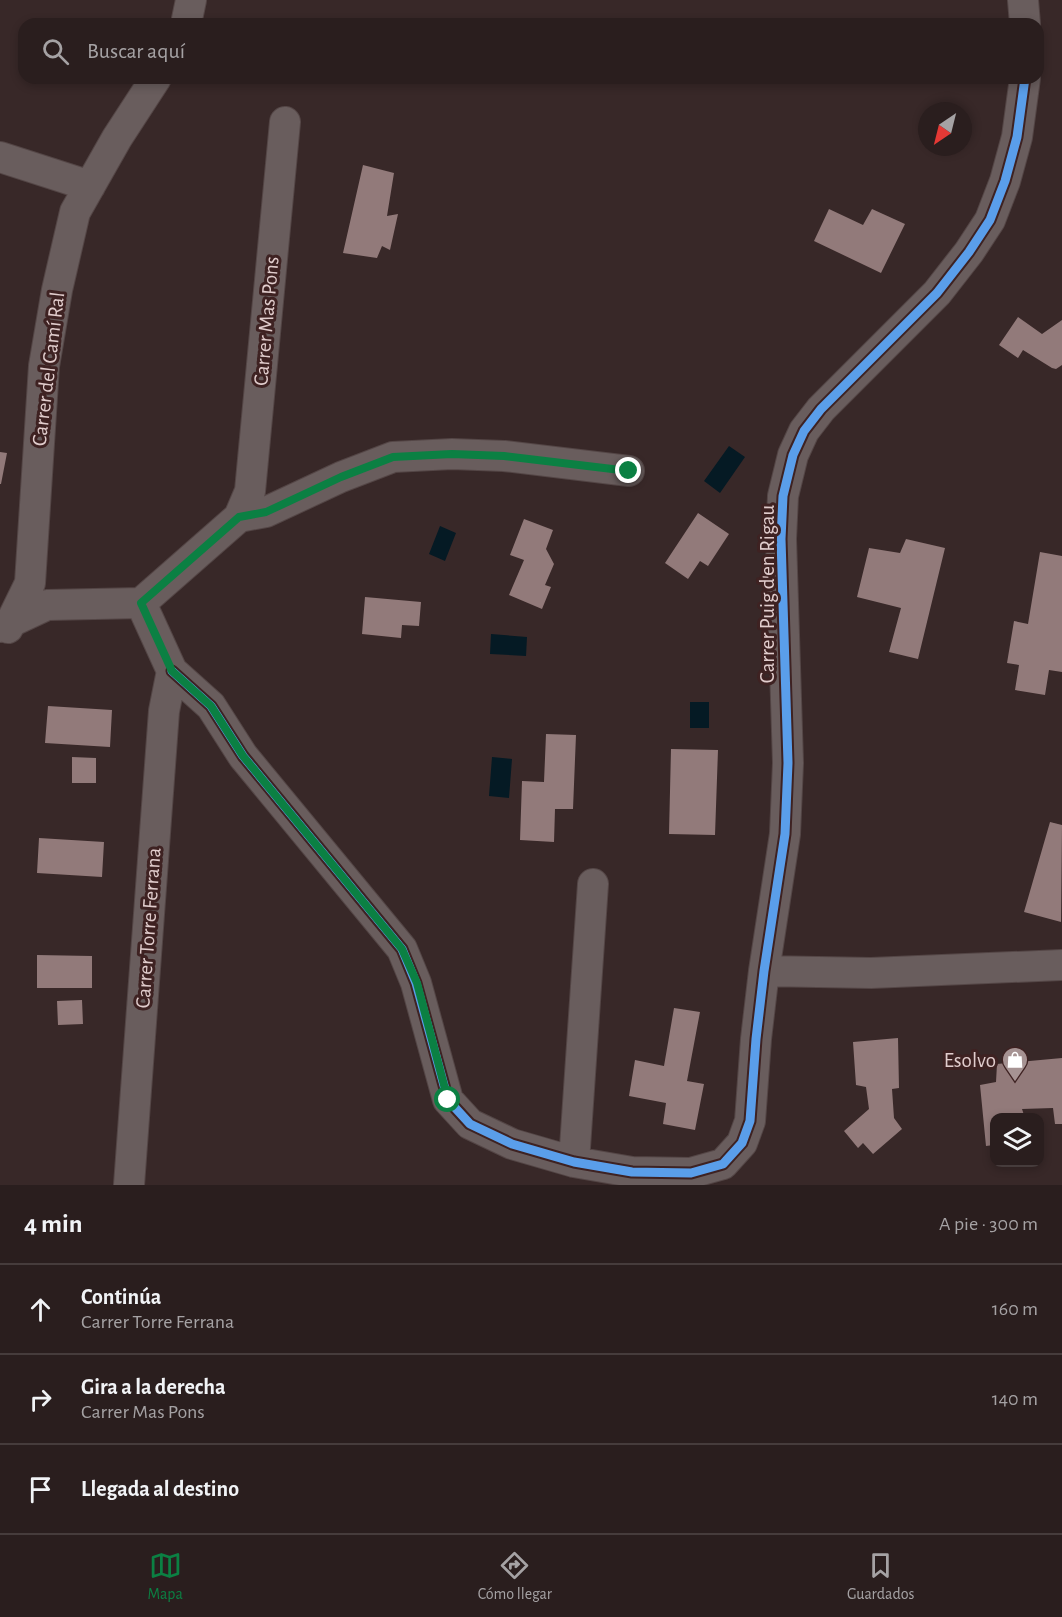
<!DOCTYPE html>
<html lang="es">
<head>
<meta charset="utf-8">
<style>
	:root { --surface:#2a1e1e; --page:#362b2b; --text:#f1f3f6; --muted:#a5a2a4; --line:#463c3c; --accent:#0b8043 }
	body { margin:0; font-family:"Alegreya Sans",sans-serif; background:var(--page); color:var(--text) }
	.controls { position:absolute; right:18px; bottom:18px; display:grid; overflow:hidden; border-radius:12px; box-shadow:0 3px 9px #0003 }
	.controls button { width:54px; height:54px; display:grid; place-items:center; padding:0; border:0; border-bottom:2px solid var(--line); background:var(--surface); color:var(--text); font:30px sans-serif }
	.compass { position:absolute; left:918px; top:102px; width:54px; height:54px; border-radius:50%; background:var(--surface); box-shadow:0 3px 9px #0003; rotate:215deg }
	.stop { position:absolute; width:18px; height:18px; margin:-14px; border:4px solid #0b8043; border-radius:50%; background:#fff }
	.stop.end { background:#0b8043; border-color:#fff; box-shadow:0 2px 6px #0008 }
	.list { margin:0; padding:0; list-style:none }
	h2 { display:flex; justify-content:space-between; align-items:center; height:78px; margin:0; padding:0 24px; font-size:26px }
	h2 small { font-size:20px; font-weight:400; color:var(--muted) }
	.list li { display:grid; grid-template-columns:39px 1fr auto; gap:18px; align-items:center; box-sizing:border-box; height:90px; padding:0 24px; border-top:2px solid var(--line) }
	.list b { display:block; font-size:22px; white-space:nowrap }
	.list p { margin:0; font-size:20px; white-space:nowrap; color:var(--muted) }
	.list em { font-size:20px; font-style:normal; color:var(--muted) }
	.icon { flex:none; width:33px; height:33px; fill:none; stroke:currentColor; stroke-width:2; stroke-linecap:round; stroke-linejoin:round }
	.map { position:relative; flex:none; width:1062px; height:1185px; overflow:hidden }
	.search { position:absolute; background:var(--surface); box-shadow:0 3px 9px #0003; left:18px; right:18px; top:18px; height:66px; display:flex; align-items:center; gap:15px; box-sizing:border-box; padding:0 21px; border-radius:18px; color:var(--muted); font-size:22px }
	.sheet { height:348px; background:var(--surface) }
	nav { display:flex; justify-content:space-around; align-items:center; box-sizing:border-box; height:84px; border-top:2px solid var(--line); background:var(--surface); font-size:16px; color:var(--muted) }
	nav a { display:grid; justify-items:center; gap:3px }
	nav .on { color:var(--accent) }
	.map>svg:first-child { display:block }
	.water { fill:#051a24 }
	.building { fill:#927a7a }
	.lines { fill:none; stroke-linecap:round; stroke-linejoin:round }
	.street-casing { stroke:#544646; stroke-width:32 }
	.street { stroke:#695d5d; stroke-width:30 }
	.cycleway-casing { stroke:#3e2222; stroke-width:13 }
	.cycleway { stroke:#5a9eea; stroke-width:9 }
	.route { stroke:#0b8043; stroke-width:8 }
	.labels { text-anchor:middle; stroke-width:6; stroke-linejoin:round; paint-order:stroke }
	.street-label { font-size:21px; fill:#e1cdcd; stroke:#3e2222 }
	.poi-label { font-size:21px; fill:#e1cdcd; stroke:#3e2222; text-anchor:end }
</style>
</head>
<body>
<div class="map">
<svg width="1062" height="1185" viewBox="0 0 1062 1185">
	<rect width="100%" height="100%" fill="#382828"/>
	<path class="water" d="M729 446 745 457 720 493 704 481Z
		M440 526 456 533 445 561 429 554Z
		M491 634 527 637 526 656 490 654Z
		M690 702H709V728H690Z
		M492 757 512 759 509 798 489 796Z"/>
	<path class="building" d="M372 78H429L428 84 372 80Z
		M363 165 394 173 387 216 398 214 390 250 382 246 377 258 343 253Z
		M829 209 863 225 872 209 905 224 881 273 814 241Z
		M1018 317 1042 334 1062 320V365L1056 369 1052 368 1023 350 1018 358 999 345Z
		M0 452 7 453 1 484H0Z
		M698 513 729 534 708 566 700 561 688 579 665 563Z
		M524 519 553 530 546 549 554 564 545 585 551 587 542 609 509 595 524 560 510 555Z
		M906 539 945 548 918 659 889 652 901 608 857 597 869 548 900 553Z
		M1040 552 1062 556V672L1049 670 1045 695 1015 690 1019 665 1007 663 1014 621 1028 624Z
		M365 597 421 602 419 626 402 625 401 638 362 634Z
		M48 706 112 710 110 747 45 743Z
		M546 734 576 735 573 809H555L554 842 520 840 522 781 544 782Z
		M671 749 718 750 715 835 669 834Z
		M72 757 96 758V783H72Z
		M1050 822 1062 825 1061 922 1024 912Z
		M39 838 104 842 102 877 37 873Z
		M37 955 92 956V988H37Z
		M82 1000 83 1024 58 1025 57 1001Z
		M674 1008 700 1012 687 1081 704 1084 695 1130 663 1124 666 1103 629 1096 635 1060 664 1066Z
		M898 1038 899 1088 892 1089 894 1118 902 1129 873 1154 863 1143 858 1148 844 1131 869 1109 866 1087 856 1085 853 1042Z
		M1062 1058V1124H1055L1053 1108 1022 1109 1025 1118H994V1145L986 1146 980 1085 996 1082 997 1064Z"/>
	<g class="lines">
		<defs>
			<path id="street" d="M1023 0 1025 24
				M186 24 191 0
				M0 157 90 186
				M239 517 266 512 341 477 393 457 452 454 504 456 629 471
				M141 603 239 517 250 491 285 122
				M0 627 47 605 141 603 172 671 164 711 129 1185
				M8 628 30 583 44 366 57 290 75 212 117 138 156 78
				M172 671 211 706 243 756 402 949 416 983 448 1100 470 1124 512 1144 574 1162 632 1172 691 1173 723 1164 742 1143 750 1121 756 1039 764 971 785 834 788 763 781 539 783 496 793 455 804 431 821 409 937 293 969 252 990 220 1005 181 1017 137 1025 78
				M764 971 871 973 1062 965
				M574 1162 593 884"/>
		</defs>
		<use href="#street" class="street-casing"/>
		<use href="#street" class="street"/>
		<defs>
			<path id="cycleway" d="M172 671 211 706 243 756 402 949 416 983 448 1100 470 1124 512 1144 574 1162 632 1172 691 1173 723 1164 742 1143 750 1121 756 1039 764 971 785 834 788 763 781 539 783 496 793 455 804 431 821 409 937 293 969 252 990 220 1005 181 1017 137 1025 78"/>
		</defs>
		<use href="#cycleway" class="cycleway-casing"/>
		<use href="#cycleway" class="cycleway"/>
	</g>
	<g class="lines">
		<path class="route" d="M448 1100 417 983 402 949 243 756 211 706 172 671 141 603 239 517 266 512 341 477 393 457 452 454 504 456 629 471"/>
	</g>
	<defs>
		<symbol id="shop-pin" viewBox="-11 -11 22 30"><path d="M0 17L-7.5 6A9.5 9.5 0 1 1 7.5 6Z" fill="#a69393" stroke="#3e2222"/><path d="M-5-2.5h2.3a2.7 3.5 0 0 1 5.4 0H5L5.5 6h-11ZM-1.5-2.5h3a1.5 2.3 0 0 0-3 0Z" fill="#fff"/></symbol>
	</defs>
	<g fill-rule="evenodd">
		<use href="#shop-pin" x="1000" y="1045" width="30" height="40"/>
	</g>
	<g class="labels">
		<g class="street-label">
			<text transform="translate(266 321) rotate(-85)" y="7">Carrer Mas Pons</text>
			<text transform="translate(48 369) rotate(-83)" y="7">Carrer del Camí Ral</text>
			<text transform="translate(767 594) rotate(-90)" y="7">Carrer Puig d'en Rigau</text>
			<text transform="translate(148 928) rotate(-86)" y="7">Carrer Torre Ferrana</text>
		</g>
		<g class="poi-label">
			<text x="996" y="1067">Esolvo</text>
		</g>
	</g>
</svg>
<div class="controls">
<button><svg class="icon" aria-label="layers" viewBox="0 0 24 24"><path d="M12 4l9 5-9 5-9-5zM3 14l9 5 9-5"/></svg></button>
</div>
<svg class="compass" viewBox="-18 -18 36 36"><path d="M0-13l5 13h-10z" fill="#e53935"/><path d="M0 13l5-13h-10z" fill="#a5a2a4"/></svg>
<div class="stop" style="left:448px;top:1100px"></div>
<div class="stop end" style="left:629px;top:471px"></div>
<div class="search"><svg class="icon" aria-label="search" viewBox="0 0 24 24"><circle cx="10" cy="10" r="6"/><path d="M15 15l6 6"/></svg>Buscar aquí</div>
</div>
<section class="sheet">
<h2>4 min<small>A pie · 300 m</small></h2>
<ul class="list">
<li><svg class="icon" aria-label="ahead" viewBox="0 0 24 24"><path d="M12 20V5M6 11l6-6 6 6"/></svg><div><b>Continúa</b><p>Carrer Torre Ferrana</p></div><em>160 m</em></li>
<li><svg class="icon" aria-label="right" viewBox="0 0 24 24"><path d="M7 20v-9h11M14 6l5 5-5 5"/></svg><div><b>Gira a la derecha</b><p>Carrer Mas Pons</p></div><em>140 m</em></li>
<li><svg class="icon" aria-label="arrive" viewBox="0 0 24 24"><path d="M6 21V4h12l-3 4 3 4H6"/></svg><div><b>Llegada al destino</b></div></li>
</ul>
</section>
<nav>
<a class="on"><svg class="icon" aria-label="map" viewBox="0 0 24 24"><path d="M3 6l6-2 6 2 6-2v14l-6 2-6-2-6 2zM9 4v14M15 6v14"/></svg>Mapa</a>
<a><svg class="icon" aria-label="directions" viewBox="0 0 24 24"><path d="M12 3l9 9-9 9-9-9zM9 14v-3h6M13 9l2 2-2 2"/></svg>Cómo llegar</a>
<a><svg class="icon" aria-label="saved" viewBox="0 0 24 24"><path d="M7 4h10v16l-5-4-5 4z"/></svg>Guardados</a>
</nav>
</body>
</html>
